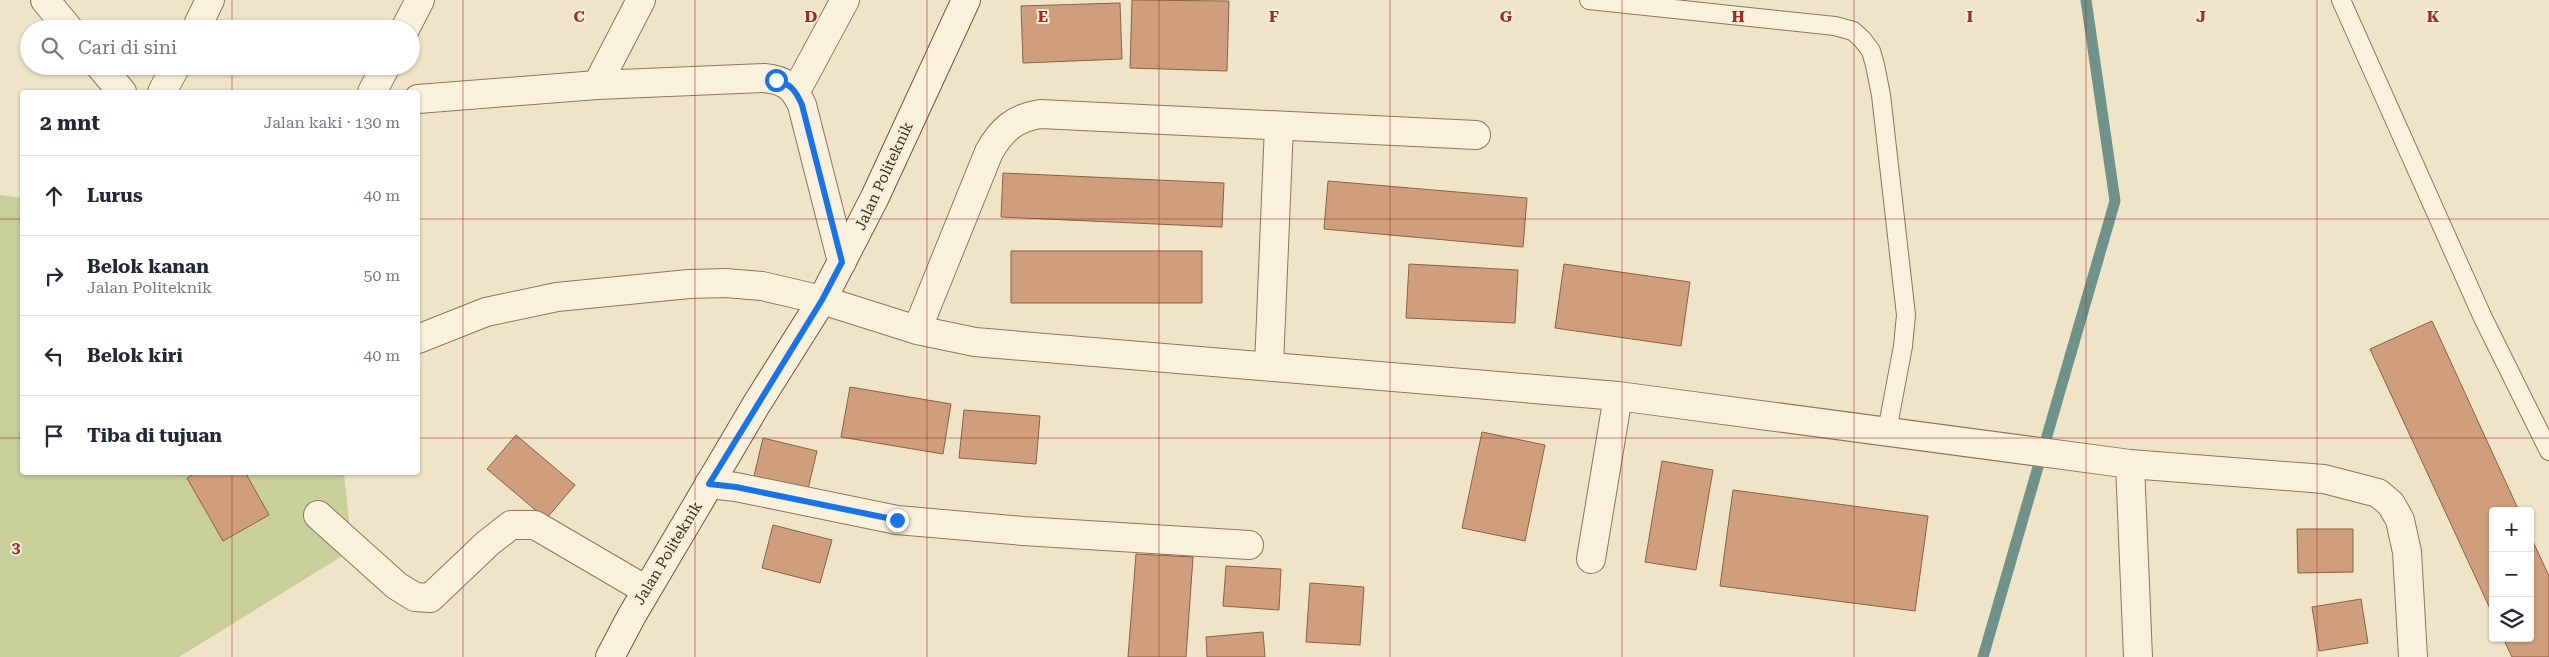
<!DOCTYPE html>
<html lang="id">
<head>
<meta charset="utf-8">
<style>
	:root { --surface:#fff; --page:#f6f6f7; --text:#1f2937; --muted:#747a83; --line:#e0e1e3 }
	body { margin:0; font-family:"Roboto Serif",serif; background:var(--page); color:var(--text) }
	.controls { position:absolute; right:15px; bottom:15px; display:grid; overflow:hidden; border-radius:5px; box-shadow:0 1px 4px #0004 }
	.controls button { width:45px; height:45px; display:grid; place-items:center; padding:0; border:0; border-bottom:1px solid var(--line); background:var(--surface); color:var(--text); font:25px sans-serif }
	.stop { position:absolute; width:15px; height:15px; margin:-11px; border:4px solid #1a73e8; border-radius:50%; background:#fff }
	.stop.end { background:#1a73e8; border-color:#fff; box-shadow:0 1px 5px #0008 }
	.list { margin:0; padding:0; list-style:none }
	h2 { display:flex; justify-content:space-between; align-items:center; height:65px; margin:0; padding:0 20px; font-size:21px }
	h2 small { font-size:16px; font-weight:400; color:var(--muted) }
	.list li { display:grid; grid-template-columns:32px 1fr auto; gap:15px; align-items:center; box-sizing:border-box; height:80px; padding:0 20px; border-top:1px solid var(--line) }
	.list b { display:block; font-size:19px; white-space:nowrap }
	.list p { margin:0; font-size:16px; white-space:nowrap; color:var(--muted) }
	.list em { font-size:16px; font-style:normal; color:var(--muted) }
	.icon { flex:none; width:28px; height:28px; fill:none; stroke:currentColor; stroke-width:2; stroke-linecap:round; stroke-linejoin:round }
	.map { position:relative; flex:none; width:2549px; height:657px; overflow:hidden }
	.search { position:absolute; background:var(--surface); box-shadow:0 1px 4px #0004; left:20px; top:20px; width:400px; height:55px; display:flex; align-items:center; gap:12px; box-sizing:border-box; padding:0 18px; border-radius:28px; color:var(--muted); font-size:19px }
	.panel { position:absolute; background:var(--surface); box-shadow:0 1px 4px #0004; left:20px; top:90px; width:400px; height:385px; border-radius:5px }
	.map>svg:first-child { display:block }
	.green { fill:#c9cf9b }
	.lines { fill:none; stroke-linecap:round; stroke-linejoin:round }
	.stream { stroke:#6f938a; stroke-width:11 }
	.building { fill:#cf9f7d; stroke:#8d5f41 }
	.lane-casing { stroke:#8d765c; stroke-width:20 }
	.street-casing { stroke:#8d765c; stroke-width:30 }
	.secondary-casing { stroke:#6f573f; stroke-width:30 }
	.lane { stroke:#faf1dc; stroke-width:18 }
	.street { stroke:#faf1dc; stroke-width:28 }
	.secondary { stroke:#faf1dc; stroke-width:28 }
	.route { stroke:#1a73e8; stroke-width:6 }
	.grid { fill:none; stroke:#9e2a2b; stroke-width:1; stroke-opacity:0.55 }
	.labels { text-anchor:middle; stroke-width:4; stroke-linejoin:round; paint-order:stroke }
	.street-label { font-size:15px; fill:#3d2e20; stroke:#f7eed8 }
	.grid-label { font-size:16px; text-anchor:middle; font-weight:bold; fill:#9e2a2b; stroke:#f7eed8; stroke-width:4; stroke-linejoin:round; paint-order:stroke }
</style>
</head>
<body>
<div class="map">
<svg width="2549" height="657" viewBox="0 0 2549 657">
	<rect width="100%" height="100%" fill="#f0e4c8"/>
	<path class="green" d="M0 195 22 198V472L344 473 352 550 179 657H0Z"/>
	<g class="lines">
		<path class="stream" d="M1983 657 2115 201 2086 0"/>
	</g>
	<path class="building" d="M1132 0 1229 1 1227 71 1130 68Z
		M1120 3 1122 59 1023 63 1021 6Z
		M1003 173 1224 183 1222 227 1001 217Z
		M1328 181 1527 198 1523 247 1324 229Z
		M1011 251H1202V303H1011Z
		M1409 264 1518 270 1515 323 1406 318Z
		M1564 264 1690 282 1681 346 1555 328Z
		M2432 321 2519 511H2493V615L2370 349Z
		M850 387 951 404 943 454 841 437Z
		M964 410 1040 416 1036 464 959 458Z
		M1482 432 1545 445 1525 541 1462 528Z
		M516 435 575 485 546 519 487 469Z
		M763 438 817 451 808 489 754 476Z
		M1662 461 1713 470 1696 570 1645 562Z
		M197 472H245L269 515 223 541 187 478Z
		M1733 490 1928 516 1915 611 1720 586Z
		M773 525 832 540 820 583 762 568Z
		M2297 529H2353V572L2298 573Z
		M2530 535 2549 576V657H2512L2503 638H2530Z
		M1136 554 1193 557 1186 657H1128Z
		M1226 566 1281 569 1279 610 1223 606Z
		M1310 583 1364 587 1360 645 1306 642Z
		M2361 599 2368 643 2319 651 2312 607Z
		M1263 632 1265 657H1207L1206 637Z"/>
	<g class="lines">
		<defs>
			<path id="lane" d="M1589 0 1835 26 1853 31 1862 39 1871 51 1875 65 1881 95 1906 315 1903 346 1887 431
				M2341 0 2483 318 2549 451"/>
			<path id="street" d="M45 0 69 29
				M196 29 210 0
				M405 29 420 0
				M100 66 122 92
				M597 85 641 0
				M796 91 845 0
				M162 92 176 66
				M372 92 386 66
				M418 99 597 85 764 78C785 80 794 87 802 105L842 262
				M917 330 989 152C1001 130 1015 118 1040 114L1476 135
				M418 339 486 312 557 297 689 284 725 283 762 286 822 300 917 330 975 342 1618 396 2130 464 2324 479 2378 493 2391 504 2400 520 2407 552 2413 657
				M1269 366 1279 126
				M2130 464 2138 657
				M709 484 736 487 897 520 1023 531 1249 545
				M318 515 397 586 415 597 430 598 488 543 511 525H535L646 590
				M1591 559 1618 396"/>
			<path id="secondary" d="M610 657 631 617 756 405 822 300 875 197 966 0"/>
		</defs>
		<use href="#lane" class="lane-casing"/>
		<use href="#street" class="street-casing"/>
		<use href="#secondary" class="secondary-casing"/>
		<use href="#lane" class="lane"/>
		<use href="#street" class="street"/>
		<use href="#secondary" class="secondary"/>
	</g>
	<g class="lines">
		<path class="route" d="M776 80C791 84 796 91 802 105L842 262 822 300 709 484 736 487 897 520"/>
	</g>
	<path class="grid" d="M232 0V29M463 0V657M695 0V657M927 0V657M1159 0V657M1390 0V657M1622 0V657M1854 0V657M2086 0V657M2317 0V657M232 66V92M0 219H22M418 219H2549M0 438H22M418 438H2549M232 472V657"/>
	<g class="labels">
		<g class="street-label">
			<text transform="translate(884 176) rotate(-65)" y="5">Jalan Politeknik</text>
			<text transform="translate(668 553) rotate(-59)" y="5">Jalan Politeknik</text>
		</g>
	</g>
	<g class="grid-label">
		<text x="579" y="22">C</text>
		<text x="811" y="22">D</text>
		<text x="1043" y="22">E</text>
		<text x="1274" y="22">F</text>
		<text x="1506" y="22">G</text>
		<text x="1738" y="22">H</text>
		<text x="1970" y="22">I</text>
		<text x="2201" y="22">J</text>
		<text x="2433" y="22">K</text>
		<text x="16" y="553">3</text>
	</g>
</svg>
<div class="controls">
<button>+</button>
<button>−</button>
<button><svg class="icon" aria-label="layers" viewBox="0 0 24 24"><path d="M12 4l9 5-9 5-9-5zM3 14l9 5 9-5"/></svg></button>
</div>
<div class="stop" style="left:776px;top:80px"></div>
<div class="stop end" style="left:897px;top:520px"></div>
<div class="search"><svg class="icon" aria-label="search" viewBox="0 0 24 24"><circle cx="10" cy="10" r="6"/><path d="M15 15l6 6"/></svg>Cari di sini</div>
<section class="panel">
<h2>2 mnt<small>Jalan kaki · 130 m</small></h2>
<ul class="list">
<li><svg class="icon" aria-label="ahead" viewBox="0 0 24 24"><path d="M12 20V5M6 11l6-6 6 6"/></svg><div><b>Lurus</b></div><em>40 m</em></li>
<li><svg class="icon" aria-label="right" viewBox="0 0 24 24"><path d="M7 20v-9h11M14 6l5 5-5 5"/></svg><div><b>Belok kanan</b><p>Jalan Politeknik</p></div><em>50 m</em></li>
<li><svg class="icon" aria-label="left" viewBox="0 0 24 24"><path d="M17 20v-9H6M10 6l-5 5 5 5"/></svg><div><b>Belok kiri</b></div><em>40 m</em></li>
<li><svg class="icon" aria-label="arrive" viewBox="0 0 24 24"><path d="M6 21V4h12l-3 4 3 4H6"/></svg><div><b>Tiba di tujuan</b></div></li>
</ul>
</section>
</div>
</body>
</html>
